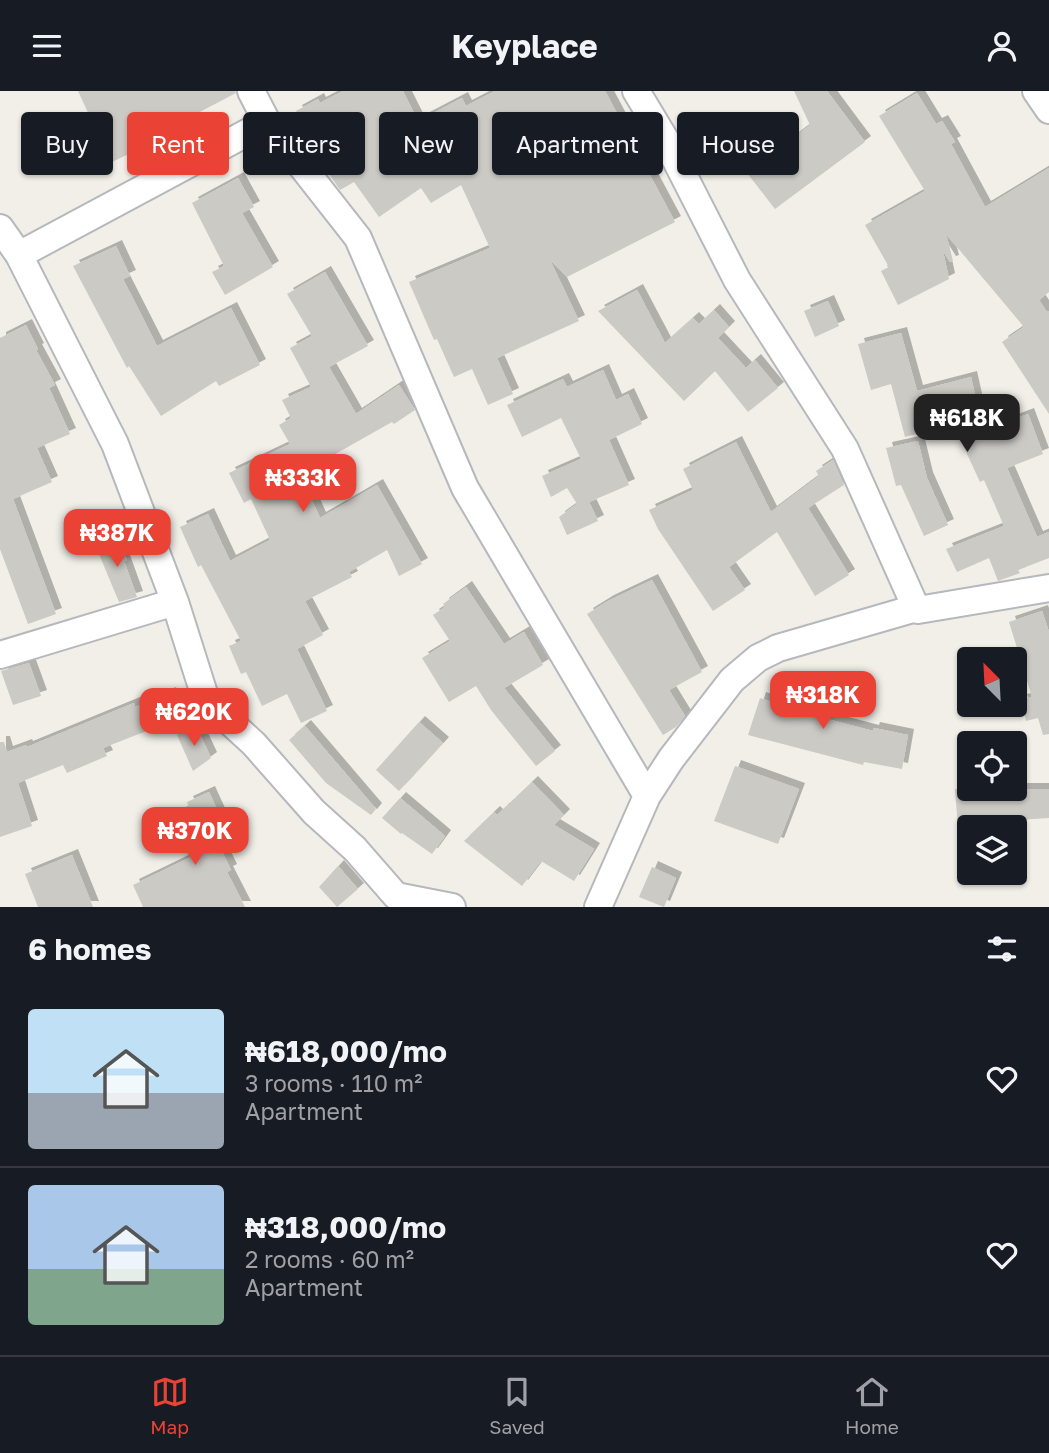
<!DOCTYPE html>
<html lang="en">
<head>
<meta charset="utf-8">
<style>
	:root { --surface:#171b24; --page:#242831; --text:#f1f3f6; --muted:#9ea1a6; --line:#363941; --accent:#ea4335 }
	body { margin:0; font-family:"Golos Text",sans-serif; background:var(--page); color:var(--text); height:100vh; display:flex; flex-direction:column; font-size:26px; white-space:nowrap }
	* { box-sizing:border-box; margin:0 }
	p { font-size:23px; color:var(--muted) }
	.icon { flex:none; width:38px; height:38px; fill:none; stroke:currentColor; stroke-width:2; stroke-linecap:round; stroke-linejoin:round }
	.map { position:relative; height:816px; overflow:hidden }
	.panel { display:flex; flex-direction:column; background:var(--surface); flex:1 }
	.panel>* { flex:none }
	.top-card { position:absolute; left:21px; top:21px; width:1008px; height:63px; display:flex; gap:14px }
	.needle { width:46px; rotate:336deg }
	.controls { position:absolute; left:957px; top:556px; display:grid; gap:14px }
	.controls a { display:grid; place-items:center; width:70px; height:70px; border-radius:7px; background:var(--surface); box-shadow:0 2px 5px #0004; font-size:35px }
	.price { position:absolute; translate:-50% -60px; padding:0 16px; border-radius:14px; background:var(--accent); color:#fff; font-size:23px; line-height:46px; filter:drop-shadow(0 2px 4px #0008) }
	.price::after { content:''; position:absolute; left:50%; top:42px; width:21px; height:16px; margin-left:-10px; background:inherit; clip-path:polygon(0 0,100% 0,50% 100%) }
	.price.on { background:#222; color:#fff }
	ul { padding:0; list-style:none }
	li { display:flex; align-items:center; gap:21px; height:175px; padding:0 28px }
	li+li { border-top:2px solid var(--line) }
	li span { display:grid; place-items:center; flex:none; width:196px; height:140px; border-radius:7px; color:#555 }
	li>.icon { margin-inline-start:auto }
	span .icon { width:84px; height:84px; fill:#fffc; stroke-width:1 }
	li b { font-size:30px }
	h2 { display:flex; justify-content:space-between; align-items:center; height:84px; padding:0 28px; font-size:30px }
	.chip { padding:0 24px; border-radius:7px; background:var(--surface); box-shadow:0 2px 5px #0004; font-size:24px; line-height:63px }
	.chip.on { background:var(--accent); color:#fff }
	header { display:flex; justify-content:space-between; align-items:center; height:91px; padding:0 28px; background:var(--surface); font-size:32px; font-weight:700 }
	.dock { display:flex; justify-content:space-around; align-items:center; height:98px; border-top:2px solid var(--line); background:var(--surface); font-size:19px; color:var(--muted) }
	.dock a { display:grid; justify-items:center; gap:4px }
	.dock .on { color:var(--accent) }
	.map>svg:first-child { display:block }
	.building { fill:#cccac5; filter:url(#shadow) }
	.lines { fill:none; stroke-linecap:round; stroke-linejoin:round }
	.minor-casing { stroke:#b5b8bc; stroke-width:30 }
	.minor { stroke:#fff; stroke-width:26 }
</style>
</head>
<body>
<header><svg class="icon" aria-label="menu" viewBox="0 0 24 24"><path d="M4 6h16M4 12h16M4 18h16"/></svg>Keyplace<svg class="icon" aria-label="person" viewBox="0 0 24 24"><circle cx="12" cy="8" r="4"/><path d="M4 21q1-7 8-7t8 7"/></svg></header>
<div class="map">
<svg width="1049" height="816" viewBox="0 0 1049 816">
	<defs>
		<filter id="shadow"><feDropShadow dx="6" dy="-6" stdDeviation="0" flood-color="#0004"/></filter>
	</defs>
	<rect width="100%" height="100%" fill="#f1efe8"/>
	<path class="building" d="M78 0H235L236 2 154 45 156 50 112 71 102 50 91 55 80 31 90 26Z
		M343 0H403L418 30 462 7 466 15 495 0H605L675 131 567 186 550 169 579 230 497 267 513 303 488 314 472 278 454 286 437 248 434 249 409 191 490 157 461 94 431 112 421 97 379 126 354 91 340 99 323 74 296 20 318 8 320 12Z
		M794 0H827L865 51 775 118 747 82 810 34Z
		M917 2 936 33 942 30 955 51 951 53 985 116 1049 77V201L1039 209 1047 221 1049 220V323L1002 251 1024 236 946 143 953 170 950 171 943 160 949 188 898 214 881 180 889 176 865 134 925 100 879 25Z
		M238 87 254 116 242 122 273 176 225 204 212 181 224 175 192 112Z
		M116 155 130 185 123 188 157 255 231 217 260 274 219 295 216 290 161 325 129 275 127 277 73 175Z
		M325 181 368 255 329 276 356 323 399 294 415 319 394 333 392 331 300 383 320 427 377 394 422 473 399 485 387 459 349 481 352 486 305 510 323 544 297 558 327 620 301 632 287 603 262 615 246 581 241 583 229 555 241 550 201 474 198 476 180 436 208 423 230 470 270 449 251 408 244 412 229 382 290 353 279 334 291 327 282 309 311 296 290 257 312 245 287 203Z
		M637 199 665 252 693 227 699 233 714 219 729 236 718 247 746 277 755 269 778 297 748 321 715 280 684 310 598 220Z
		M828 210 839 235 815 246 804 220Z
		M26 234 38 258 36 259 55 294 49 297 70 343 37 357 52 391 13 408 56 523 28 533 0 458V247Z
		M901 242 917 300 971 286 983 340 1028 323 1043 363 1007 377 1037 446 1049 441V467L1018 479 1020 482 998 490 989 467 957 481 946 458 1004 435 984 389 980 391 953 333 905 346 891 293 871 299 858 253Z
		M603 279 616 309 628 303 642 333 609 349 629 394 589 411 598 430 567 444 559 426 577 413 567 397 551 406 542 385 581 368 561 327 522 346 507 314 563 288 567 296Z
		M918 350 927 387 948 434 924 445 901 394 896 395 886 357Z
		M736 351 771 421 819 385 816 380 833 369 844 394 808 417 849 484 815 505 777 441 729 476 745 499 713 520 658 438 649 419 693 399 683 378Z
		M118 447 127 469 124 470 137 506 119 511 96 456Z
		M652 489 702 581 669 599 685 625 676 636 663 644 587 523 608 510Z
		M466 496 504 553 524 541 543 574 504 597 555 660 536 675 491 619 476 595 449 611 422 567 450 550 433 524 445 516 443 513Z
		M1042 520 1049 541V643L1043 644 1038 627 1026 630 1021 609 1032 606 1009 531Z
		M29 572 41 605 13 614 1 580Z
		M781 590 820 601 812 624 873 640 874 637 908 644 902 678 864 671 863 674 748 644 760 607 775 612Z
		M170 602 180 627 103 657 107 665 67 682 63 674 18 692 32 735 0 746V651H4L7 661 26 654 27 656 134 612 135 616Z
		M419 631 443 652 399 700 376 679Z
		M196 635 211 667 193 680 177 644Z
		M305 635 376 718 371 724 326 692 289 649Z
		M735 675 799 698 778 753 714 730Z
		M532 691 564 724 554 734 594 758 574 790 541 770 522 795 464 750 494 721 497 724 509 713 512 714 510 712Z
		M955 698H1049V727L1016 729 1017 737H958Z
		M209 701 225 736 213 742 231 779 227 781 245 816H143L133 794 195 764 177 723 190 718 187 711Z
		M400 707 445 745 432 763 402 742 401 743 382 727Z
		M72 764 93 816H38L25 783Z
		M338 775 358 798 337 816 319 796Z
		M652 776 676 787 664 816 639 806Z"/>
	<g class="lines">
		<defs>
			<path id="minor" d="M251 0 267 31 358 147 465 397 647 705
				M636 0 665 48 737 189 845 358 916 517
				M1036 0 1049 19
				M0 137 19 164 115 353 175 511 206 609 254 653 314 721 355 758 396 805 452 816
				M19 164 267 31
				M0 564 175 511
				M598 816 647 705 671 668 732 589 758 567 778 557 916 517 918 519 1049 497"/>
		</defs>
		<use href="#minor" class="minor-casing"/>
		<use href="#minor" class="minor"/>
	</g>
</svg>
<div class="controls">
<a><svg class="needle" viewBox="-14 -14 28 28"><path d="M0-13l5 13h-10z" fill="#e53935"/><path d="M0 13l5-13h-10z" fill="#9ea1a6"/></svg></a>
<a><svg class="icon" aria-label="locate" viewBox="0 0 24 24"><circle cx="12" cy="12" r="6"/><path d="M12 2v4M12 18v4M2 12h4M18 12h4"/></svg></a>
<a><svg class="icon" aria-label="layers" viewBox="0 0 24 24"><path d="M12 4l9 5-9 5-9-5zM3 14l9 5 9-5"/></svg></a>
</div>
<b class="price on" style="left:967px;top:363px">₦618K</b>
<b class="price" style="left:303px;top:423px">₦333K</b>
<b class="price" style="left:117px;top:478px">₦387K</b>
<b class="price" style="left:823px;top:640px">₦318K</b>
<b class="price" style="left:194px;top:657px">₦620K</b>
<b class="price" style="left:195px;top:776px">₦370K</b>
<div class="top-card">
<a class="chip">Buy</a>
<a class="chip on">Rent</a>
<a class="chip">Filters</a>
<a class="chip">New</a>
<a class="chip">Apartment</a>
<a class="chip">House</a>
</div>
</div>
<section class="panel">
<h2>6 homes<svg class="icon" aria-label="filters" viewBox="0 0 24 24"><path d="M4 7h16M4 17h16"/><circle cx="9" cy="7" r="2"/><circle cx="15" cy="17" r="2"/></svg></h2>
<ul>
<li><span style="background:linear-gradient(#bfe0f5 60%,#9aa5b1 0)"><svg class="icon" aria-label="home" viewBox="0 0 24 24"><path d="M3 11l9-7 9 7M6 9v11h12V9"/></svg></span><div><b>₦618,000/mo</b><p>3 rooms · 110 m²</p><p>Apartment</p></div><svg class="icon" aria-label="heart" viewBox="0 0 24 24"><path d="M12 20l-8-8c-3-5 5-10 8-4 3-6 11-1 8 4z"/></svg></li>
<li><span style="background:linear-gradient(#a9c7e8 60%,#7fa58c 0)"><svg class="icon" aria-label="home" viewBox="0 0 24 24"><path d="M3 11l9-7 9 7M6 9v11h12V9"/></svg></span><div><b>₦318,000/mo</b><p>2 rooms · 60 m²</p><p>Apartment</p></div><svg class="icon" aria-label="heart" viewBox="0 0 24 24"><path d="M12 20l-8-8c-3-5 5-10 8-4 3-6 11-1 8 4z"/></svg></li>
</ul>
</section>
<nav class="dock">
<a class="on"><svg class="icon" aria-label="map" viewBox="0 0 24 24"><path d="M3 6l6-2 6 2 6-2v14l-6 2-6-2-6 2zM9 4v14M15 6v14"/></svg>Map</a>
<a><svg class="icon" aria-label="saved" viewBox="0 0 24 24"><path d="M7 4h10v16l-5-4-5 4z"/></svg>Saved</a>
<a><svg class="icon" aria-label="home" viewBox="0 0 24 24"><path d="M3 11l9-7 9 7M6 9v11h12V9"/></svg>Home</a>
</nav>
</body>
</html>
